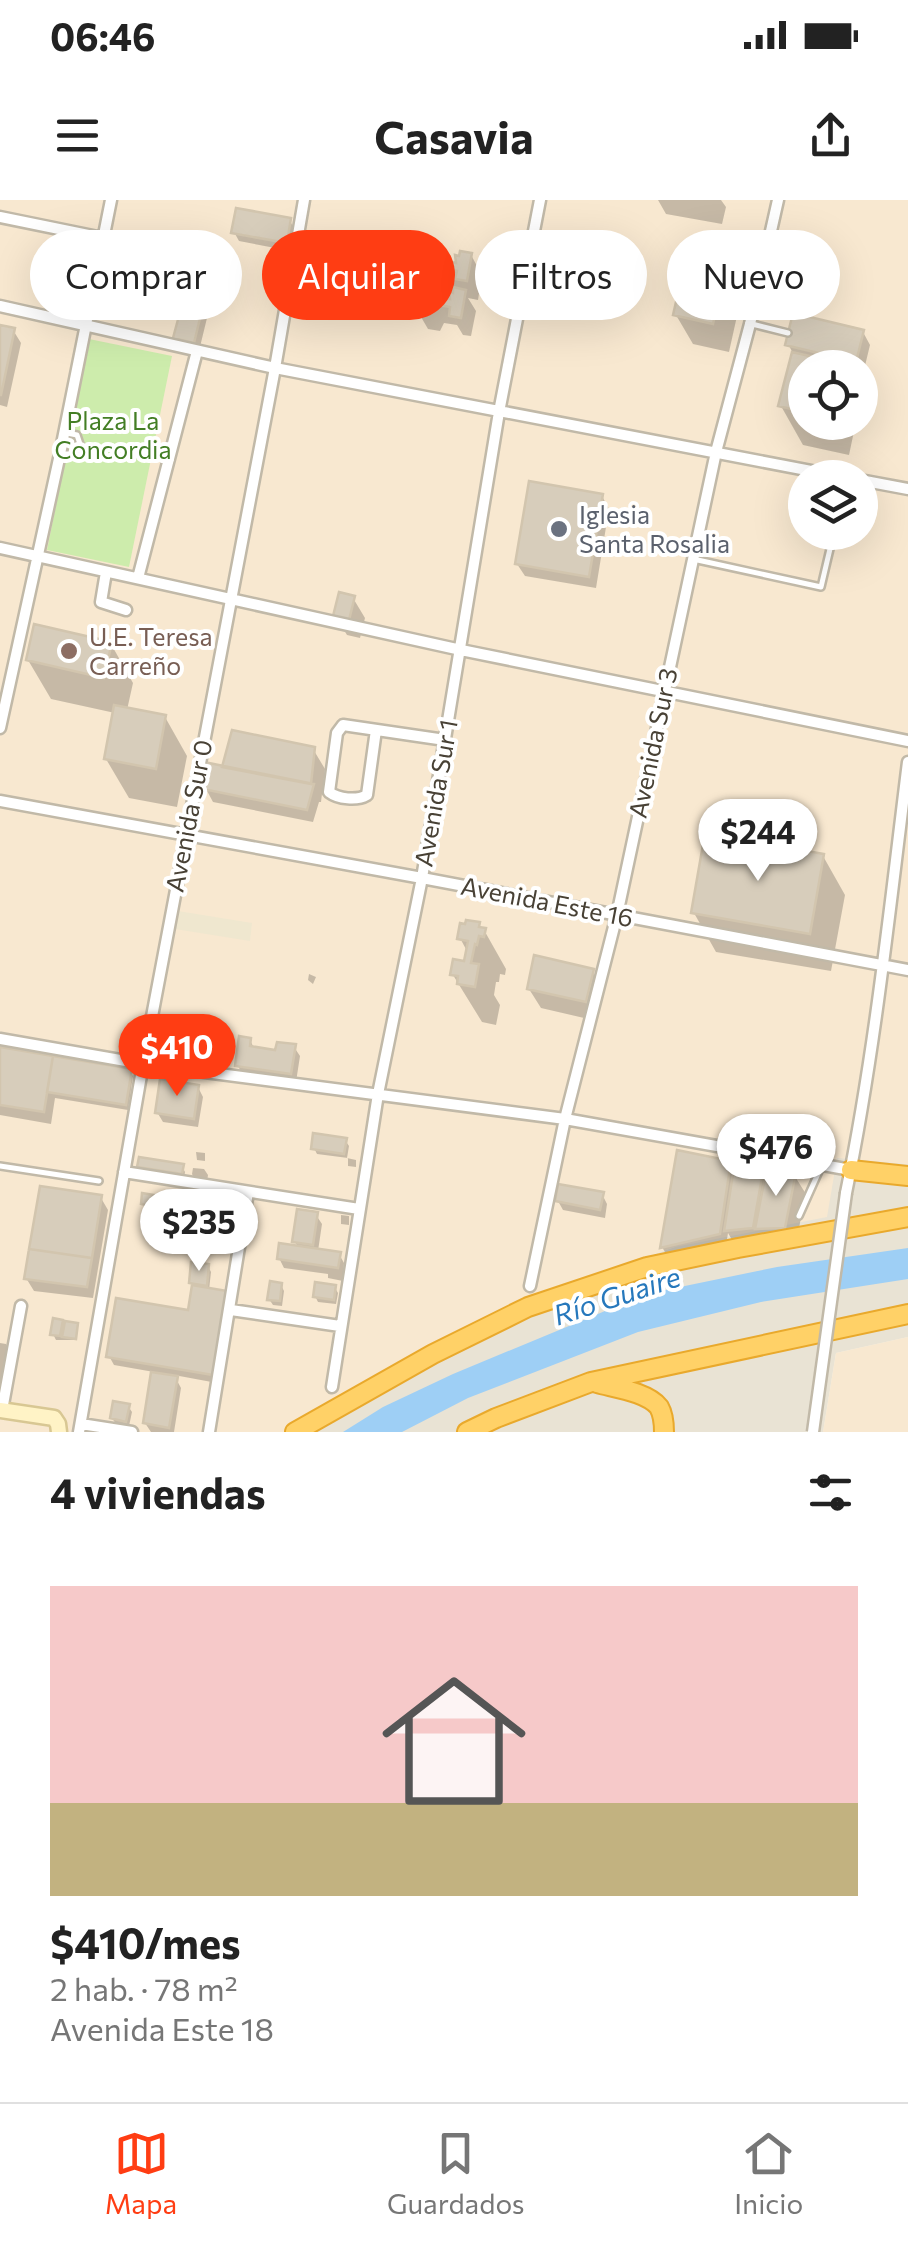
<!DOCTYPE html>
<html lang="es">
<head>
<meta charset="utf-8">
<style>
	:root { --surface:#fff; --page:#f6f6f6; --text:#222; --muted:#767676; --line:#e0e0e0; --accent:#ff3d13 }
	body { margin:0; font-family:Commissioner,sans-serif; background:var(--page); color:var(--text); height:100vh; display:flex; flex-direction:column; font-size:38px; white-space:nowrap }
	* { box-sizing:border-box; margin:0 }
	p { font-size:32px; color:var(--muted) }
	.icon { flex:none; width:55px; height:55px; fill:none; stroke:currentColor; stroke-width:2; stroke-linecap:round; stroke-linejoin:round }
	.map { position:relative; height:1232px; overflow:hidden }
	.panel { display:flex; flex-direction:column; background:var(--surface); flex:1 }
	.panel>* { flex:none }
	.banner { position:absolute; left:30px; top:30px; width:850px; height:90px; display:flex; gap:20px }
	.fabs { position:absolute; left:788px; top:150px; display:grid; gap:20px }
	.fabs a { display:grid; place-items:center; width:90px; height:90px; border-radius:50%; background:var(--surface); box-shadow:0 10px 40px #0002; font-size:50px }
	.price { position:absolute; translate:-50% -85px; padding:0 22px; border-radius:35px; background:#fff; color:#222; font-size:32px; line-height:65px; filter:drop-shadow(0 2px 5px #0008) }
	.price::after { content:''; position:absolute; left:50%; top:60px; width:30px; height:22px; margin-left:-15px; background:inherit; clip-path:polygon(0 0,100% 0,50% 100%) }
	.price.active { background:var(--accent); color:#fff }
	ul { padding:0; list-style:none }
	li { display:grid; align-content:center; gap:20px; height:530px; padding:0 50px }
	li span { display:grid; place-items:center; height:310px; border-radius:0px; color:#555 }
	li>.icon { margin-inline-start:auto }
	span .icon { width:180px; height:180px; fill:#fffc; stroke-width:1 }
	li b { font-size:42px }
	h2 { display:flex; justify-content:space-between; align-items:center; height:120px; padding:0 50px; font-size:42px }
	.chip { padding:0 35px; border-radius:45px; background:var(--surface); box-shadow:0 10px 40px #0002; font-size:35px; line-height:90px }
	.chip.active { background:var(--accent); color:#fff }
	.status { display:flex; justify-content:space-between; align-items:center; height:70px; padding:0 50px; background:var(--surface); direction:ltr }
	.status svg { height:28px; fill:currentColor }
	header { display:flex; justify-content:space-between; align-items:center; height:130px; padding:0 50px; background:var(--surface); font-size:45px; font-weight:700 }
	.tabs { display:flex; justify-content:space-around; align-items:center; height:140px; border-top:2px solid var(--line); background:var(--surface); font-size:28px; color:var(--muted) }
	.tabs a { display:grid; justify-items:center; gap:5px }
	.tabs .active { color:var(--accent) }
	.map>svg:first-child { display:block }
	.residential { fill:#e9e3d4 }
	.commercial { fill:#f8e8d0; fill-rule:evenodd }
	.education { fill:#efe7cf }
	.green { fill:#cdecac }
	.water { fill:#9ecff5 }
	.shadow { fill:#0003; fill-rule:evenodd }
	.building { fill:#d7cdbb; stroke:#d2c5ae; stroke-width:2.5 }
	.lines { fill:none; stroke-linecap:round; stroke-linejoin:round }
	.service-casing { stroke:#c1b9a8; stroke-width:10 }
	.minor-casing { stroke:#c1b9a8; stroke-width:15 }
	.secondary-casing { stroke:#d8c793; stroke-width:19 }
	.motorway-casing { stroke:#e9a92c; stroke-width:22 }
	.service { stroke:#fff; stroke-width:5 }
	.minor { stroke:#fff; stroke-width:10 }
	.secondary { stroke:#fff3c6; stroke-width:14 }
	.motorway { stroke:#ffd167; stroke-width:18 }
	.minor-bridge-casing { stroke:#c1b9a8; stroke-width:15; stroke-linecap:butt }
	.minor-bridge { stroke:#fff; stroke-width:10 }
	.worship-dot { fill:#6b7280; stroke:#fff; stroke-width:4 }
	.education-dot { fill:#8d6e63; stroke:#fff; stroke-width:4 }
	.labels { text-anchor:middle; stroke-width:8; stroke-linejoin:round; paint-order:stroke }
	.park-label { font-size:25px; fill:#437e24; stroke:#fff }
	.worship-label { font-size:25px; fill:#5b616d; stroke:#fff; text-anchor:start }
	.education-label { font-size:25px; fill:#785e54; stroke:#fff; text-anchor:start }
	.street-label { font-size:25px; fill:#484135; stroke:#fff }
	.water-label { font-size:28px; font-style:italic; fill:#2678bc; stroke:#fff }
</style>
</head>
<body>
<div class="status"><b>06:46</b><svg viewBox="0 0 49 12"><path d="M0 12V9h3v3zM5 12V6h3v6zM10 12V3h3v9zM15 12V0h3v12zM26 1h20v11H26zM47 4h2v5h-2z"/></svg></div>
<header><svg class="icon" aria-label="menu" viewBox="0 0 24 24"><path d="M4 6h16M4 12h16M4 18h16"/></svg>Casavia<svg class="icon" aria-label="share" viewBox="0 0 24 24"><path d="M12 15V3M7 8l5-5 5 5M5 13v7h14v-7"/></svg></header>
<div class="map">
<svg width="908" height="1232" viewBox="0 0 908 1232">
	<rect width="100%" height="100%" fill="#f4f1e6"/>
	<path class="residential" d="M837 957 908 964V1137L836 1153 823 1232H292L545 1095 595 1074 675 1047Z"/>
	<path class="commercial" d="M0 0H908V964L837 958 827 1017 675 1047 595 1074 545 1095 292 1232H0ZM805 168H860V222H805ZM805 278H860V332H805Z
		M908 1137V1232H823L836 1153Z"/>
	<path class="education" d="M178 711 252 723 250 741 175 729Z"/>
	<path class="green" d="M89 139 172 156 129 367 47 350Z"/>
	<path class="water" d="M908 1048V1079L761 1102 638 1132 468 1198 402 1232H343L383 1207 453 1174 646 1094 777 1067Z"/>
	<path class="shadow" d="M658 0H721L726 7 722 24 666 14Z
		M290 21 295 30 291 51 239 41 234 32Z
		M440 49 444 56 442 55 435 70V82L446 59 449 64 458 66 471 55 482 75 478 100 468 98 476 111 471 136 463 135 457 125 444 123 440 131 428 129 417 110 431 85 424 73ZM450 86 456 87 452 102 443 101 438 93 446 94Z
		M722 78 739 107 729 152 693 144 676 115Z
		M202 108 207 118 199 151 181 147 176 137Z
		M0 127 13 130 21 143 7 207 0 205Z
		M863 132 870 145 863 174 860 173V168H805V222H856L849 255 803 245 781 206 794 155 788 144Z
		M602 296 609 309 596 388 525 376 517 364Z
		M353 398 365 418 360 438 347 435 335 415Z
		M111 444 133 483 127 510 165 517 187 556 177 607 129 598 106 559 115 513 51 499 28 460Z
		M313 549 325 569 321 602H319L313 622 213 602 206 589 224 569Z
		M823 656 845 695 831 771 716 752 694 713Z
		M479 725 484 730 506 769 505 775 500 774 499 782H496L494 795 500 805 496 825 482 822 453 775 466 764 468 753 460 738Z
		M592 771 603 790 597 821 541 808 529 789Z
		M309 774 316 777 313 784 308 780Z
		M250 840 255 850 277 853 294 847 300 856 296 882 243 874 237 865Z
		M0 849 130 871 133 876 128 910 55 898 51 924 0 915Z
		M198 887 203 897 198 927 163 922 157 912Z
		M345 940 349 946 347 958 356 960V967L348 966V958L317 954 314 948Z
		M196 952 205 953V961L197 960Z
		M730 963 735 973 762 969 767 977 794 975 806 994 795 1047 738 1050 728 1033 726 1046 669 1059 662 1047Z
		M182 966 185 972 184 978 143 972 140 967Z
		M193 968 204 969 208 975 207 982 195 980 192 974Z
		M602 994 607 1004 605 1018 563 1010 558 1001Z
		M101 998 108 1010 93 1098 34 1091 26 1078Z
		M164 999 167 1005 166 1012 147 1009 143 1003Z
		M316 1015 322 1024 318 1051 339 1054 344 1063 343 1081 328 1078V1074L284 1068 279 1058 298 1048 295 1041Z
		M341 1015 349 1016V1025L341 1024Z
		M208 1066 211 1072 209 1090 225 1093 217 1183 174 1175 181 1188 174 1232H151L145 1223 154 1172 114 1165 109 1156 190 1113 194 1088 191 1083Z
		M281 1085 284 1091 282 1106 273 1105 269 1099Z
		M335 1088 338 1093 336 1104 318 1102 315 1096Z
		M62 1122 66 1129 76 1125V1140H56L53 1134Z
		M0 1143 6 1144 9 1150 7 1161 4 1160 13 1176 8 1208 0 1212Z
		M128 1206 132 1212 129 1226 116 1224 112 1218Z"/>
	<path class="building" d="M236 8 291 18 287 43 231 33Z
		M426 44 442 47 436 59 456 63 455 55 459 56 460 51 472 53 467 81 455 79 457 71 439 67 435 76 421 73Z
		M684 67 724 76 713 124 673 115Z
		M420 81 435 83 434 90 431 89 430 96 450 99 449 92 453 93V87L466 90 461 118 449 116 450 107 433 104 429 112 414 110Z
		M183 101 203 106 194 143 173 138Z
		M793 113 864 130 856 162 785 145Z
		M0 125 15 128 1 195H0Z
		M792 152 840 163 839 168H805V212L778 206Z
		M529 281 603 294 589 377 515 364Z
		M339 392 355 396 349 420 333 416Z
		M34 424 112 442 104 478 26 460Z
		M114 505 166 515 156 569 104 559Z
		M232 530 315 547 311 584 222 567Z
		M209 563 314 584 307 610 203 589Z
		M705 633 824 654 810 734 691 713Z
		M466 720 480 722 479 727 486 728 484 737 479 736 477 745 475 744 471 763 479 764 475 787 457 784 458 776 450 775 453 759 464 761 468 741 457 739 460 723 465 724Z
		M534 755 594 769 586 802 527 789Z
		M239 836 251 838 250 846 275 850 277 842 296 844 291 874 235 866Z
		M0 847 53 856 44 912 0 905Z
		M53 856 132 869 126 905 47 892Z
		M160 879 199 885 194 919 155 913Z
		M313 933 347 938 344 954 311 949Z
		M677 950 731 961 720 1034 660 1048Z
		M139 957 184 964 182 974 137 967Z
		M735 961 764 966 753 1028 724 1031Z
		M767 967 796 972 785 1028 755 1029Z
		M558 984 604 992 600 1010 555 1001Z
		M40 986 102 995 92 1058 29 1049Z
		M142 993 166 997 164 1008 141 1004Z
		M297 1009 318 1012 313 1045 292 1042Z
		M279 1043 341 1052 338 1068 277 1059Z
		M29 1049 92 1058 87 1087 24 1079Z
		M191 1062 209 1064 207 1086 189 1083Z
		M270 1081 282 1083 280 1101 267 1100Z
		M315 1082 336 1085 334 1100 313 1097Z
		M192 1085 227 1091 213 1175 106 1157 116 1098 188 1110Z
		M53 1118 63 1120 60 1136 50 1135Z
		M65 1121 78 1123 76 1139 62 1137Z
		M151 1172 178 1176 169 1228 143 1223Z
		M113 1201 130 1204 126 1222 110 1218Z"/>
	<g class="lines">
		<defs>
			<path id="service" d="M752 124 788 133
				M63 254H75L80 244 77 235 67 233
				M693 359 821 387 834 332
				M0 966 99 981
				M799 1016 821 967"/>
			<path id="minor" d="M0 17 103 38
				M502 103 508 67 528 63
				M0 106 275 168 848 278
				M860 280 908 289
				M0 348 461 450 908 541
				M106 372 101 402 126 410
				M138 378 197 151
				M0 528 60 254 111 0
				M376 530 367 595C357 601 338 599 329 592L337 533 343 525 445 540
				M0 601 422 678 908 770
				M0 839 143 864 565 919 851 970
				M124 972 359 1009
				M846 993C875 851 890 706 908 562
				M530 1086 565 919 617 715 716 252 750 124 778 0
				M231 1110 340 1126
				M332 1187 378 894 422 678 499 212 540 0
				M2 1210 21 1106
				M81 1224 132 1232
				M79 1232 143 864 275 168 304 0
				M209 1232 248 992"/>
			<path id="secondary" d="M0 1210 54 1218 58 1224 59 1232"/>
			<path id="motorway" d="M851 970 908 976
				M597 1183C615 1188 647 1192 659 1207 663 1214 664 1224 664 1232
				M295 1232 433 1154 528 1107 647 1067 738 1048 908 1017
				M467 1232 496 1218 591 1182 908 1114"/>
		</defs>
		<use href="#service" class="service-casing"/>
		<use href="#minor" class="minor-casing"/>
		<use href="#secondary" class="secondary-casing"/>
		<use href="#motorway" class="motorway-casing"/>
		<use href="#service" class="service"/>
		<use href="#minor" class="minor"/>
		<use href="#secondary" class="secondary"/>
		<use href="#motorway" class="motorway"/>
		<defs>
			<path id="minor-bridge" d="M813 1232 846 993"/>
		</defs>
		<use href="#minor-bridge" class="minor-bridge-casing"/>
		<use href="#minor-bridge" class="minor-bridge"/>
	</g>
	<circle class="worship-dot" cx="559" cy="329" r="10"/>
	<circle class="education-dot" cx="69" cy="451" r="10"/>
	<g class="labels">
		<g class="park-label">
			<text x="113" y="230">Plaza La<tspan x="113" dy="29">Concordia</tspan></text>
		</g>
		<g class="worship-label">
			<text x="579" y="324">Iglesia<tspan x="579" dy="29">Santa Rosalia</tspan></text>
		</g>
		<g class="education-label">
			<text x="89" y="446">U.E. Teresa<tspan x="89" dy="29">Carreño</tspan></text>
		</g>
		<g class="street-label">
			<text transform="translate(653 543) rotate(-78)" y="9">Avenida Sur 3</text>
			<text transform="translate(436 593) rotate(-80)" y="9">Avenida Sur 1</text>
			<text transform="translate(189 616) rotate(-79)" y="9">Avenida Sur 0</text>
			<text transform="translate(547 702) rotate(11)" y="9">Avenida Este 16</text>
		</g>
		<g class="water-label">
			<text transform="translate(617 1096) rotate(-18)" y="10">Río Guaire</text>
		</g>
	</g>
</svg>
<div class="fabs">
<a><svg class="icon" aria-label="locate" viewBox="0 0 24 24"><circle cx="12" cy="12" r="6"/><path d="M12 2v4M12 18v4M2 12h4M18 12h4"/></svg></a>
<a><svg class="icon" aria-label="layers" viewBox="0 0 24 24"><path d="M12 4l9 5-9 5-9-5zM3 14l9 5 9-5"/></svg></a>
</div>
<b class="price" style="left:758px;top:684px">$244</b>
<b class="price active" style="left:177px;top:899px">$410</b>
<b class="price" style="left:776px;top:999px">$476</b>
<b class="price" style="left:199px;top:1074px">$235</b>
<div class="banner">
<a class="chip">Comprar</a>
<a class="chip active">Alquilar</a>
<a class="chip">Filtros</a>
<a class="chip">Nuevo</a>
</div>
</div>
<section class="panel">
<h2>4 viviendas<svg class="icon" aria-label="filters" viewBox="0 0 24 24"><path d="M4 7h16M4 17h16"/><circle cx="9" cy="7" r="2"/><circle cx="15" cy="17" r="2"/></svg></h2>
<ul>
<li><span style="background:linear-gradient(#f6c9c9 70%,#c2b280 0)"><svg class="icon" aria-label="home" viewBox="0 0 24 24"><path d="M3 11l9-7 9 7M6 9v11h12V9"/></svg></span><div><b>$410/mes</b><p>2 hab. · 78 m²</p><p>Avenida Este 18</p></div></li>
</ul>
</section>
<nav class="tabs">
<a class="active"><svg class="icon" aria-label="map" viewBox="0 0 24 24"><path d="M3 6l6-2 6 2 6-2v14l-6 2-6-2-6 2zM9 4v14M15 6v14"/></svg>Mapa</a>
<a><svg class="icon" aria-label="saved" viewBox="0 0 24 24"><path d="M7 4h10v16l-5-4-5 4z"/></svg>Guardados</a>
<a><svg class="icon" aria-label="home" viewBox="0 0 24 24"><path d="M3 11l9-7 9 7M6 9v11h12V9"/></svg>Inicio</a>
</nav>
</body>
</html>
